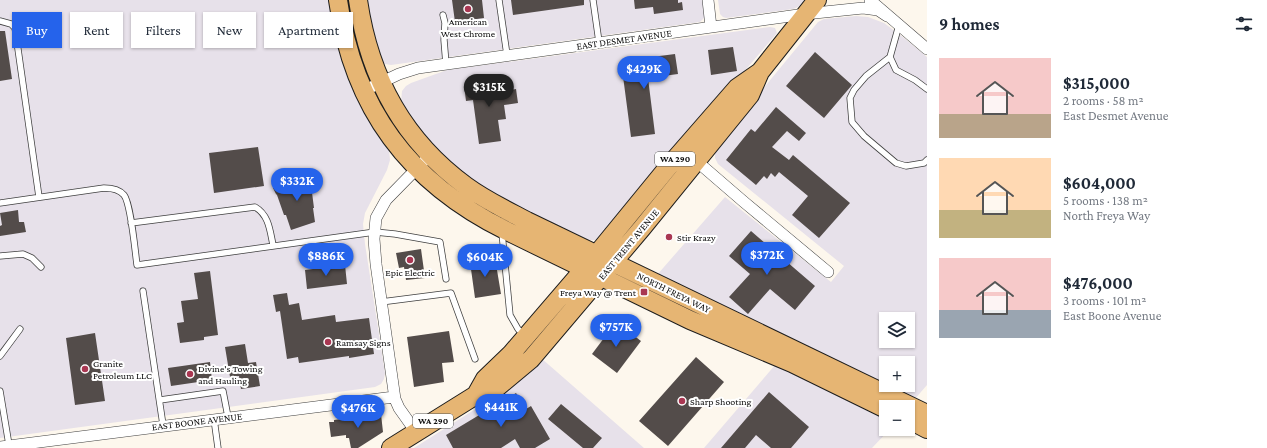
<!DOCTYPE html>
<html lang="en">
<head>
<meta charset="utf-8">
<style>
	:root { --surface:#fff; --page:#f6f6f7; --text:#1f2937; --muted:#747a83; --accent:#2563eb }
	body { margin:0; font-family:"Crimson Pro",serif; background:var(--page); color:var(--text); height:100vh; display:flex; flex-direction:column; font-size:15px; white-space:nowrap }
	* { box-sizing:border-box; margin:0 }
	p { font-size:13px; color:var(--muted) }
	.icon { flex:none; width:22px; height:22px; fill:none; stroke:currentColor; stroke-width:2; stroke-linecap:round; stroke-linejoin:round }
	.map { position:relative; flex:1; overflow:hidden }
	.details { display:flex; flex-direction:column; background:var(--surface); width:340px }
	.details>* { flex:none }
	.hud { position:absolute; left:12px; top:12px; width:380px; height:36px; display:flex; gap:8px }
	.tools { position:absolute; left:879px; top:312px; display:grid; gap:8px }
	.tools a { display:grid; place-items:center; width:36px; height:36px; border-radius:0px; background:var(--surface); box-shadow:0 1px 3px #0004; font-size:20px }
	.price { position:absolute; translate:-50% -34px; padding:0 9px; border-radius:14px; background:var(--accent); color:#fff; font-size:13px; line-height:26px; filter:drop-shadow(0 1px 2px #0008) }
	.price::after { content:''; position:absolute; left:50%; top:24px; width:12px; height:9px; margin-left:-6px; background:inherit; clip-path:polygon(0 0,100% 0,50% 100%) }
	.price.current { background:#222; color:#fff }
	ul { padding:0; list-style:none }
	li { display:flex; align-items:center; gap:12px; height:100px; padding:0 12px }
	li span { display:grid; place-items:center; flex:none; width:112px; height:80px; border-radius:0px; color:#555 }
	li>.icon { margin-inline-start:auto }
	span .icon { width:48px; height:48px; fill:#fffc; stroke-width:1 }
	li b { font-size:17px }
	h2 { display:flex; justify-content:space-between; align-items:center; height:48px; padding:0 12px; font-size:17px }
	.chip { padding:0 14px; border-radius:0px; background:var(--surface); box-shadow:0 1px 3px #0004; font-size:14px; line-height:36px }
	.chip.current { background:var(--accent); color:#fff }
	main { display:flex; flex:1; min-height:0 }
	.map>svg:first-child { display:block }
	.industrial { fill:#e7e1ea; fill-rule:evenodd }
	.building { fill:#534c4a }
	.lines { fill:none; stroke-linecap:round; stroke-linejoin:round }
	.service-casing { stroke:#3f3f3f; stroke-width:7 }
	.minor-casing { stroke:#3f3f3f; stroke-width:12 }
	.primary-casing { stroke:#1d1d1d; stroke-width:20 }
	.service { stroke:#fff; stroke-width:5.5 }
	.minor { stroke:#fff; stroke-width:11 }
	.primary { stroke:#e6b573; stroke-width:18 }
	.poi-dot { fill:#a93752; stroke:#fff; stroke-width:1.5 }
	.labels { text-anchor:middle; stroke-width:4; stroke-linejoin:round; paint-order:stroke }
	.shield { fill:#fff; stroke:#555; stroke-width:1 }
	.shield-label { font-size:9px; font-weight:bold; fill:#0c0c0c }
	.poi-label { font-size:10px; fill:#0c0c0c; stroke:#fff; text-anchor:start }
	.street-label { font-size:10px; fill:#0c0c0c; stroke:#fff }
</style>
</head>
<body>
<main>
<div class="map">
<svg width="927" height="448" viewBox="0 0 927 448">
	<rect width="100%" height="100%" fill="#fdf7ed"/>
	<path class="industrial" d="M0 0H333L386 140 389 150 390 160 387 170 365 213 363 224 365 244 385 373 384 379 381 384 375 387 0 438Z
		M366 0H704L706 11 704 18 700 22 391 65 385 64 378 56Z
		M718 0H805L798 7 793 9 726 18 723 17 720 14Z
		M856 16 868 17 884 23 903 37 927 57V385L914 400 657 275 725 197 831 282 844 266 718 164 715 158V152L716 146 818 22 824 19ZM886 319H908V341H886ZM886 363H908V385H886Z
		M770 27 775 28 777 33 602 237 596 240H585L515 207 471 181 423 138 401 103 402 91 406 86 411 83 447 70Z
		M541 358 644 448H414L496 396Z
		M776 364 886 415V429H890L872 448H704Z"/>
	<path class="building" d="M452 0H482L484 18 455 22Z
		M511 0H584V5L513 15Z
		M634 0H678V3L682 2 683 10 654 14 653 7 635 9Z
		M0 31H5L12 79 0 81Z
		M733 47 737 71 711 75 708 50Z
		M815 52 852 85 824 118 786 86Z
		M675 54 678 74 648 78 655 134 631 137 621 61Z
		M491 81 492 89 510 86 511 90 516 89 518 103 504 105 506 119 498 120 501 141 479 144 473 100 466 101 464 85Z
		M776 107 806 133 799 141 787 131 772 147 789 160 793 155 850 203 819 238 792 215 808 196 779 172 775 177 771 173 767 179 764 176 756 185 726 160 751 129 755 132Z
		M258 147 264 186 214 193 209 153Z
		M310 177 314 208H313L315 222 291 230 286 215H284L277 195 276 194 273 188 286 184 285 180Z
		M18 210 19 222H24L26 232 0 236V226L2 225 0 213Z
		M751 231 815 286 795 310 770 289 748 314 729 297 750 274 729 256Z
		M421 249 425 278 406 280 404 267 399 268 396 253Z
		M495 258 501 294 475 298 470 262Z
		M345 265 347 284 307 289 305 270Z
		M210 271 218 335 204 337V340L180 343 177 323 184 322 181 301 198 299 194 273Z
		M287 293 289 305 299 303 302 320 335 315 336 322 369 318 374 354 349 358V356L299 363 298 357 287 359 280 311 276 312 273 295Z
		M616 322 641 341 617 373 592 354Z
		M449 331 454 362 442 363 444 382 414 387 407 337Z
		M95 333 105 401 75 405 66 338Z
		M245 344 248 363 256 362 260 386 241 389 239 376 230 377 225 347Z
		M696 357 724 382 668 446 639 421Z
		M210 362 212 380 171 386 168 368Z
		M769 392 809 427 791 448H771L756 435 745 448H721Z
		M516 393 526 409 531 406 550 439 535 448H520L515 439 501 448H453L446 435Z
		M561 404 602 438 593 448H583L548 419Z
		M381 414 383 432 358 448H351L349 438H346V435L331 437 329 422H334V420Z"/>
	<g class="lines">
		<defs>
			<path id="service" d="M499 0 507 55
				M593 0 599 42
				M443 15 445 23 444 40 446 64
				M0 21 11 24 15 28 39 197
				M899 25 890 57 866 76 854 90 850 98 852 122 864 136 896 163 906 166 924 163 927 160
				M890 57 896 70 915 80 927 89
				M0 203 104 188C111 188 119 189 124 195 131 204 135 251 137 265L375 232 395 234 440 242 446 279
				M131 223 255 207C269 215 270 231 273 245
				M502 233 510 315 518 329 524 335
				M0 256 23 254 32 258 41 267
				M143 291 163 425
				M381 302 451 293 475 359
				M0 356 20 329
				M0 391 9 445
				M160 400 223 391 228 417
				M214 419 218 448"/>
			<path id="minor" d="M708 0 711 27
				M870 0 927 49
				M363 91 399 74 418 68 805 14 863 8 878 10 887 16
				M693 158 744 202 828 272
				M416 432 399 408 395 399 376 264 374 239 376 218 386 200 430 155
				M0 447 394 397"/>
			<path id="primary" d="M338 0C353 108 409 183 507 231L690 320 792 363 886 409
				M358 0C369 77 403 140 466 186 485 200 506 210 527 221L927 414
				M476 395 485 379 511 354 597 254 669 166 737 88 760 72
				M908 419 927 429
				M391 448 476 395 495 389 531 359 642 228 750 95 760 72 817 0"/>
		</defs>
		<use href="#service" class="service-casing"/>
		<use href="#minor" class="minor-casing"/>
		<use href="#primary" class="primary-casing"/>
		<use href="#service" class="service"/>
		<use href="#minor" class="minor"/>
		<use href="#primary" class="primary"/>
	</g>
	<g class="poi-dot">
		<circle cx="468" cy="9" r="4"/>
		<circle cx="669" cy="237" r="4"/>
		<circle cx="410" cy="260" r="4"/>
		<rect x="640" y="288" width="8" height="8" rx="2"/>
		<circle cx="328" cy="342" r="4"/>
		<circle cx="85" cy="369" r="4"/>
		<circle cx="190" cy="374" r="4"/>
		<circle cx="682" cy="401" r="4"/>
	</g>
	<g class="labels">
		<g class="shield">
			<rect x="655" y="152" width="40" height="14" rx="3"/>
			<rect x="413" y="414" width="40" height="14" rx="3"/>
		</g>
		<g class="shield-label">
			<text x="675" y="162">WA 290</text>
			<text x="433" y="424">WA 290</text>
		</g>
		<g class="poi-label">
			<text x="468" y="25" text-anchor="middle">American<tspan x="468" dy="12">West Chrome</tspan></text>
			<text x="677" y="241">Stir Krazy</text>
			<text x="410" y="276" text-anchor="middle">Epic Electric</text>
			<text x="636" y="296" text-anchor="end">Freya Way @ Trent</text>
			<text x="336" y="346">Ramsay Signs</text>
			<text x="93" y="367">Granite<tspan x="93" dy="12">Petroleum LLC</tspan></text>
			<text x="198" y="372">Divine's Towing<tspan x="198" dy="12">and Hauling</tspan></text>
			<text x="690" y="405">Sharp Shooting</text>
		</g>
		<g class="street-label">
			<text transform="translate(624 39) rotate(-8)" y="4">EAST DESMET AVENUE</text>
			<text transform="translate(628 244) rotate(-50)" y="4">EAST TRENT AVENUE</text>
			<text transform="translate(674 292) rotate(26)" y="4">NORTH FREYA WAY</text>
			<text transform="translate(197 421) rotate(-7)" y="4">EAST BOONE AVENUE</text>
		</g>
	</g>
</svg>
<div class="tools">
<a><svg class="icon" aria-label="layers" viewBox="0 0 24 24"><path d="M12 4l9 5-9 5-9-5zM3 14l9 5 9-5"/></svg></a>
<a>+</a>
<a>−</a>
</div>
<b class="price" style="left:644px;top:90px">$429K</b>
<b class="price current" style="left:489px;top:108px">$315K</b>
<b class="price" style="left:297px;top:202px">$332K</b>
<b class="price" style="left:767px;top:276px">$372K</b>
<b class="price" style="left:326px;top:277px">$886K</b>
<b class="price" style="left:485px;top:278px">$604K</b>
<b class="price" style="left:616px;top:348px">$757K</b>
<b class="price" style="left:501px;top:428px">$441K</b>
<b class="price" style="left:358px;top:429px">$476K</b>
<div class="hud">
<a class="chip current">Buy</a>
<a class="chip">Rent</a>
<a class="chip">Filters</a>
<a class="chip">New</a>
<a class="chip">Apartment</a>
</div>
</div>
<section class="details">
<h2>9 homes<svg class="icon" aria-label="filters" viewBox="0 0 24 24"><path d="M4 7h16M4 17h16"/><circle cx="9" cy="7" r="2"/><circle cx="15" cy="17" r="2"/></svg></h2>
<ul>
<li><span style="background:linear-gradient(#f6c9c9 70%,#b9a48a 0)"><svg class="icon" aria-label="home" viewBox="0 0 24 24"><path d="M3 11l9-7 9 7M6 9v11h12V9"/></svg></span><div><b>$315,000</b><p>2 rooms · 58 m²</p><p>East Desmet Avenue</p></div></li>
<li><span style="background:linear-gradient(#ffd9b3 65%,#c2b280 0)"><svg class="icon" aria-label="home" viewBox="0 0 24 24"><path d="M3 11l9-7 9 7M6 9v11h12V9"/></svg></span><div><b>$604,000</b><p>5 rooms · 138 m²</p><p>North Freya Way</p></div></li>
<li><span style="background:linear-gradient(#f6c9c9 65%,#9aa5b1 0)"><svg class="icon" aria-label="home" viewBox="0 0 24 24"><path d="M3 11l9-7 9 7M6 9v11h12V9"/></svg></span><div><b>$476,000</b><p>3 rooms · 101 m²</p><p>East Boone Avenue</p></div></li>
</ul>
</section>
</main>
</body>
</html>
